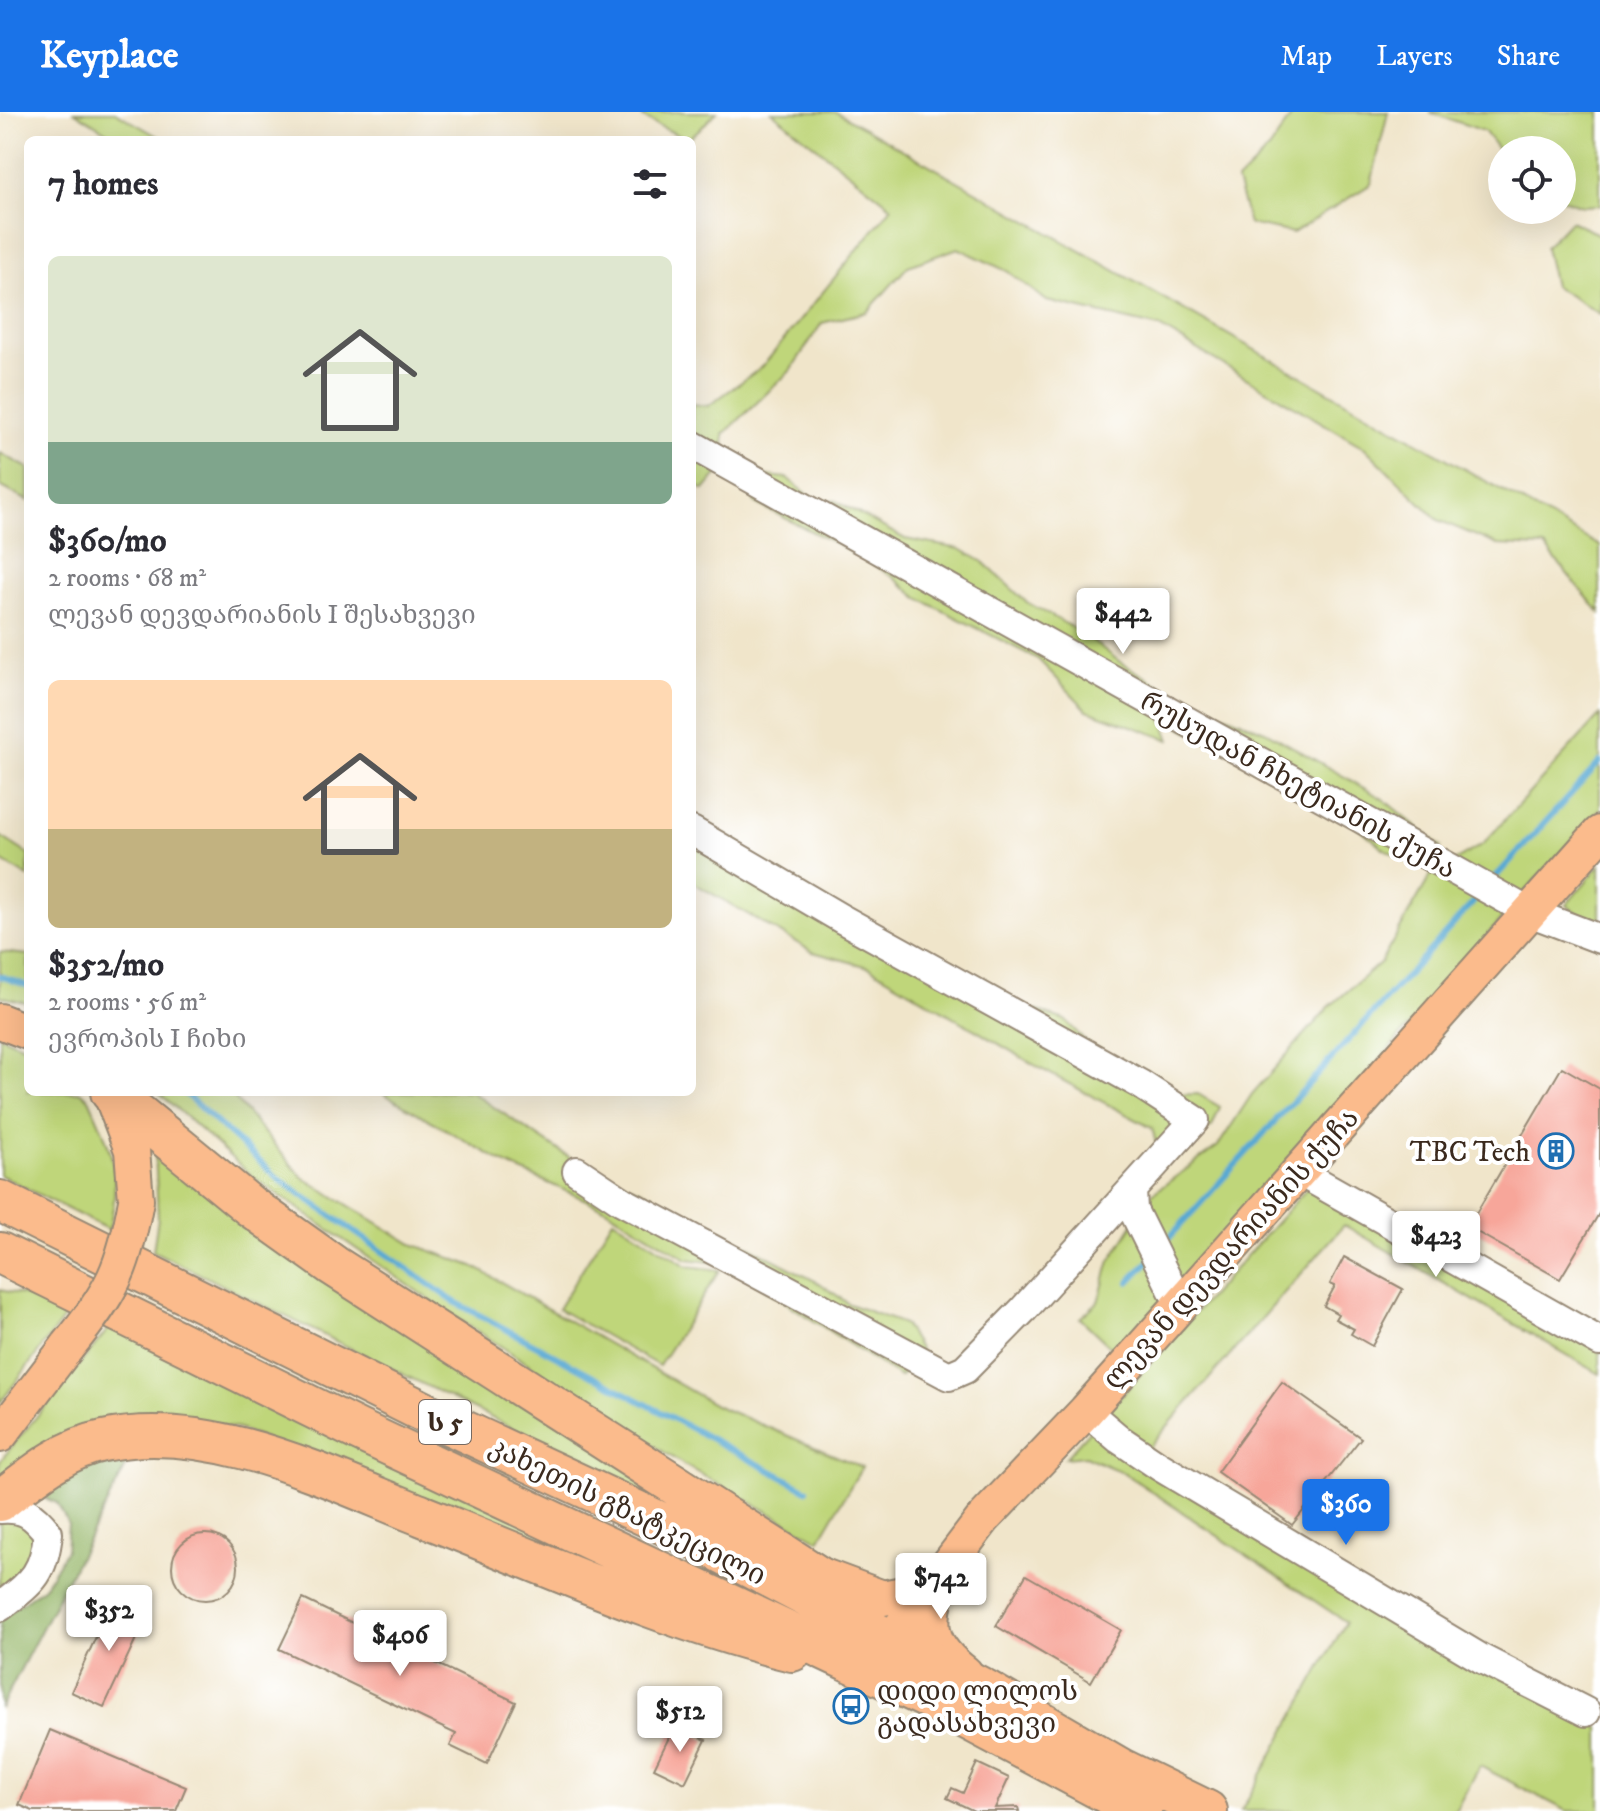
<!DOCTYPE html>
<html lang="en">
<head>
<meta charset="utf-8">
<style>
	:root { --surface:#fff; --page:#f2f2f3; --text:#2b2b33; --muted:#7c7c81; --accent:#1a73e8 }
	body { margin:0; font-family:"IM FELL DW Pica","Noto Serif Georgian",serif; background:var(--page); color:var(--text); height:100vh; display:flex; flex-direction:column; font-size:30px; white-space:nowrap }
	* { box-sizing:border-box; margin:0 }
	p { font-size:26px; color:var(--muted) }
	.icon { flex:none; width:44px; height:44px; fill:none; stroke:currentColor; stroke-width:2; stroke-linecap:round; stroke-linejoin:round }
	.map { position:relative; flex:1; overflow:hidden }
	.drawer { position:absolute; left:24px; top:24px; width:672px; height:960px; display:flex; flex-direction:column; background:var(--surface); border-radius:12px; box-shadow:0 8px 32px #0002 }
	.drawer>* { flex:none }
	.controls { position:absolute; left:1488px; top:24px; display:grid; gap:16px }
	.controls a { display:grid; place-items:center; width:88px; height:88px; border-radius:50%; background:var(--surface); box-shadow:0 8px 32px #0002; font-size:40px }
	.price { position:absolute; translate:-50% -68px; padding:0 18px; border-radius:8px; background:#fff; color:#222; font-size:26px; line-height:52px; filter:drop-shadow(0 2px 4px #0008) }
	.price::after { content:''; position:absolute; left:50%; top:48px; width:24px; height:18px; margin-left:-12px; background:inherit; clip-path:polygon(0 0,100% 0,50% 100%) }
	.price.selected { background:var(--accent); color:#fff }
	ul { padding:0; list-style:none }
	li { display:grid; align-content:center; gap:16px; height:424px; padding:0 24px }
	li span { display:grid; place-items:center; height:248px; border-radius:12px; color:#555 }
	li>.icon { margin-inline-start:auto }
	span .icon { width:144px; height:144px; fill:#fffc; stroke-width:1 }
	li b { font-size:34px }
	h2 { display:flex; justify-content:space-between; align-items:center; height:96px; padding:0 24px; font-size:34px }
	header { display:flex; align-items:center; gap:48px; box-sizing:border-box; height:112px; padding:0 40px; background:var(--accent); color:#fff }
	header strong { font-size:38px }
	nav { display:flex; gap:44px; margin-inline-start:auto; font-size:28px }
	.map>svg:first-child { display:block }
	.green { fill:#bfd67a; stroke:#7d804c; stroke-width:2 }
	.forest { fill:#97b76a; stroke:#697044; stroke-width:2 }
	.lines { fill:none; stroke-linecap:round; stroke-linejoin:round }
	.stream { stroke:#58a9d3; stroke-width:6 }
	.building { fill:#f7a69a }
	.minor-casing { stroke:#968874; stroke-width:32 }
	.major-casing { stroke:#968874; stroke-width:38 }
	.highway-casing { stroke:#968874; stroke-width:44 }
	.minor { stroke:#fff; stroke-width:28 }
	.major { stroke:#fbbb8c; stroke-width:34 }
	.highway { stroke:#fbbb8c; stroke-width:40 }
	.major-bridge-casing { stroke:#968874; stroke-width:38; stroke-linecap:butt }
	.major-bridge { stroke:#fbbb8c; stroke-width:34 }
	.labels { text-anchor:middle; stroke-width:8; stroke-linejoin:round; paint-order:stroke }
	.shield { fill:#fff; stroke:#766a62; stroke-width:2 }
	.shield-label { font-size:26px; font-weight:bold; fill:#3b2a1e }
	.street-label { font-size:28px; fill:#3b2a1e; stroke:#fff }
	.poi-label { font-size:28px; fill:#3b2a1e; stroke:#fff; text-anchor:end }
</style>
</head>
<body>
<header>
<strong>Keyplace</strong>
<nav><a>Map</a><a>Layers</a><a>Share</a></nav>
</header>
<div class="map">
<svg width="1600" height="1699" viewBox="0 0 1600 1699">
	<rect width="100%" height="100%" fill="#fff"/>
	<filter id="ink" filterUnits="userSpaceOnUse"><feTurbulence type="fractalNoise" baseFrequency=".0125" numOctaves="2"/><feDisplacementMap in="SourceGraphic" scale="16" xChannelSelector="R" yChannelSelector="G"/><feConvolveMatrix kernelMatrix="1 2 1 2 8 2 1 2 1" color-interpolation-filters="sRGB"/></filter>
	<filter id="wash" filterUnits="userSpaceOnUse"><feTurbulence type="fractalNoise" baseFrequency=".006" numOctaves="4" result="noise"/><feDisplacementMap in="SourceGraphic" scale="32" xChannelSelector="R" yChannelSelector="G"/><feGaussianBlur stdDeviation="1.8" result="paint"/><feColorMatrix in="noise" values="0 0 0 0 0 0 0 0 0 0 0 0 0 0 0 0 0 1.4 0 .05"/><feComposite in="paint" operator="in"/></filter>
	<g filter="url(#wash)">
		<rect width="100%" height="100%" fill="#f0e5ca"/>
		<path class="green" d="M75 0H115L164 28H119Z
			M645 0H717L688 28 643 6Z
			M772 0H836L1600 434V501L1545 435 1498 433 1438 408 1365 336 1159 215 1047 189 1007 159 958 136 908 154 867 200 822 211 790 259 724 322 725 353 704 378 692 371V292L708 294 762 255 892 95Z
			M1294 0H1388L1371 72 1293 121 1249 112 1237 69 1270 36Z
			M1429 0H1600V93L1583 94 1562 87V38H1502V42L1484 19Z
			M1570 109 1600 123V202L1554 174 1545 135Z
			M0 341 28 356V389L0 374Z
			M749 362 787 366 815 389 834 388 905 427 960 437 983 450 1025 489 1087 524 1120 550 1179 584 1265 619 1383 687 1441 735 1413 753 1383 736 1340 700 1161 604 1170 628 1087 598 1038 547 918 486 892 464 839 433 755 391Z
			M1600 603V697L1519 786 1122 1246 1080 1206 1098 1190 1110 1149 1152 1082 1218 1034 1252 982 1329 895 1381 850 1431 763 1483 732Z
			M692 722 1014 891 1065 908 1096 940 1173 983 1198 982 1220 995 1212 1015 1162 1055 1152 1016 1043 958 869 855 813 840 692 770Z
			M0 724 28 742V765L0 748Z
			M1600 753V812L1591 811 1566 793Z
			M0 840 28 843V891L0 884Z
			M0 924 28 936V980H82L89 987C112 1039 122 1060 109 1118L0 1063Z
			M158 980H229L302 1065 412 1132 473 1154 717 1294 862 1355 819 1428 684 1353 437 1193 253 1065Z
			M381 980H471L584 1055 641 1078 821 1172 849 1192 904 1212 923 1243 900 1265 727 1152 687 1147 604 1096 506 1052Z
			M155 1037 749 1433 153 1139 158 1106Z
			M1311 1072 1600 1235V1262L1344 1113 1135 1351 1600 1616V1699H1567L1480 1654 1455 1699H1241L1346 1510 1124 1361 1085 1344 1065 1346Z
			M613 1107 687 1154 720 1158 659 1254 558 1197Z
			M0 1178 23 1183 67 1202 0 1291Z
			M115 1209 707 1502 239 1317 165 1304 107 1311 0 1364V1349Z
			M21 1406C49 1432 26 1460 0 1478V1409Z"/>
		<path class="forest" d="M133 1341 0 1597V1507L44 1475 66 1438 68 1412 57 1391 33 1381 80 1352Z"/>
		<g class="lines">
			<path class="stream" d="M1492 769 1600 650
				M0 864 28 874
				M183 980 279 1067 453 1189 807 1378
				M1160 1136 1480 783
				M1129 1170 1150 1148"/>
		</g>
		<g id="blocks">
			<path class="building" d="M1562 955 1600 977V1100L1560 1167 1468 1115Z
				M1344 1145 1403 1177 1372 1234 1351 1222 1354 1217 1335 1207 1338 1202 1324 1194 1335 1174 1330 1172Z
				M1282 1270 1361 1326 1292 1413 1217 1360Z
				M172 1455a33 33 0 1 1 66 0a33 33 0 1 1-66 0Z
				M1026 1463 1121 1518 1091 1570 996 1514Z
				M113 1487 147 1503 104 1595 71 1580Z
				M303 1487 516 1590 487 1652 450 1634 456 1622 279 1537Z
				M675 1613 706 1628 685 1671 654 1656Z
				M50 1618 186 1675 176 1699H33L19 1693Z
				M977 1651 1009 1666 995 1696 1018 1695 1019 1699H974L947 1686 952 1676 963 1681Z"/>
		</g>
	</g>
	<g filter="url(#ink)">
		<use href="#blocks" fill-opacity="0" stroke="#968874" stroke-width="2"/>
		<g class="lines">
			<defs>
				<path id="minor" d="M692 333 1529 800 1600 827
					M577 1059 622 1089 949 1264 965 1257 1023 1198 1195 1008 1140 972 842 807 692 719
					M1298 1059 1600 1230
					M1132 1078 1133 1098 1180 1193
					M1086 1299 1119 1327 1159 1354 1482 1547 1586 1600
					M0 1397C24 1395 33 1402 48 1421 44 1463 32 1470 0 1495"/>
				<path id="major" d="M0 909 28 920
					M110 980 132 1038 136 1088
					M0 1323 68 1234
					M818 1462 883 1486 903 1482 933 1461
					M940 1468C928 1513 926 1531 965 1561
					M876 1548 983 1407 1086 1299 1600 721"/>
				<path id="highway" d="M111 980 250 1094 334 1154 836 1476
					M0 1089 438 1307 694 1426 987 1579 1121 1657 1207 1699
					M0 1141 358 1318 930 1587 1141 1699
					M0 1389C31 1365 63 1337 103 1329 211 1306 325 1365 423 1404 544 1452 665 1508 792 1539"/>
			</defs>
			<use href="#minor" class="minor-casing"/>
			<use href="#major" class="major-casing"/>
			<use href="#highway" class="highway-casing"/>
			<use href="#minor" class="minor"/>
			<use href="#major" class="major"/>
			<use href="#highway" class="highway"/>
			<defs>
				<path id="major-bridge" d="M68 1234C112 1180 124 1157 136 1088"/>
			</defs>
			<use href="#major-bridge" class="major-bridge-casing"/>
			<use href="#major-bridge" class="major-bridge"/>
		</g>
	</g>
	<defs>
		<symbol id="building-ring" viewBox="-11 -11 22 22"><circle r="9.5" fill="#fff" stroke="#1f6fb2" stroke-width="1.5"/><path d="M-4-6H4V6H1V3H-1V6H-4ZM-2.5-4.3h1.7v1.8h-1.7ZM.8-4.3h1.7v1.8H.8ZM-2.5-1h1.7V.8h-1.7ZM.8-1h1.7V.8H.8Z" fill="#1f6fb2"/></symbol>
		<symbol id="bus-ring" viewBox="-11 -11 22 22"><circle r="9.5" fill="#fff" stroke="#1f6fb2" stroke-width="1.5"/><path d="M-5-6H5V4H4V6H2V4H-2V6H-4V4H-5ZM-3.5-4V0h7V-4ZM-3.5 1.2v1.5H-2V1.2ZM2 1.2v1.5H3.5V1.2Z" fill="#1f6fb2"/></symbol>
	</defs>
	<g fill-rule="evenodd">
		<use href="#building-ring" x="1536" y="1019" width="40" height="40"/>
		<use href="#bus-ring" x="831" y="1574" width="40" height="40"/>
	</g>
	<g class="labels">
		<rect class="shield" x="419" y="1288" width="52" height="44" rx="6"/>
		<g class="shield-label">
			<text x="445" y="1319">ს 5</text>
		</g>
		<g class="street-label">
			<text transform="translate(1299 672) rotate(29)" y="10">რუსუდან ჩხეტიანის ქუჩა</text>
			<text transform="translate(1230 1136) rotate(-48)" y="10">ლევან დევდარიანის ქუჩა</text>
			<text transform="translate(628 1398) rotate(26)" y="10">კახეთის გზატკეცილი</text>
		</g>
		<g class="poi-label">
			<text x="1530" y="1049">TBC Tech</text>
			<text x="877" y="1588" text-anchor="start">დიდი ლილოს<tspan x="877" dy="32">გადასახვევი</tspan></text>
		</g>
	</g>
</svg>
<div class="controls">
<a><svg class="icon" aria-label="locate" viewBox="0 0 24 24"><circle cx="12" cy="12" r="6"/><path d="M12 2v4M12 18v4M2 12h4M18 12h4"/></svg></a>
</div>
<b class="price" style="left:1123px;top:544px">$442</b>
<b class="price" style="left:1436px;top:1167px">$423</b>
<b class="price selected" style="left:1346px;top:1435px">$360</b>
<b class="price" style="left:941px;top:1509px">$742</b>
<b class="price" style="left:109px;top:1541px">$352</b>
<b class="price" style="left:400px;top:1566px">$406</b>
<b class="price" style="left:680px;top:1642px">$512</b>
<section class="drawer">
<h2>7 homes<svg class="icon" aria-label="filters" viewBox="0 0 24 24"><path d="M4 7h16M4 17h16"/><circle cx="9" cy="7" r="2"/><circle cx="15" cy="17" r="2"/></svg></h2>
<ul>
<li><span style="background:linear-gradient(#dfe7d0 75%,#7fa58c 0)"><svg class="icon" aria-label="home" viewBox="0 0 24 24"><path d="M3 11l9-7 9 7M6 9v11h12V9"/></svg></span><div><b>$360/mo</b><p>2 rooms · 68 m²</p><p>ლევან დევდარიანის I შესახვევი</p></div></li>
<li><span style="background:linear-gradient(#ffd9b3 60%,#c2b280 0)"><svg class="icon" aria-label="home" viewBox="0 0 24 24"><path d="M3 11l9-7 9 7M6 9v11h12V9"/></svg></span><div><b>$352/mo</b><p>2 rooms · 56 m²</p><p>ევროპის I ჩიხი</p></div></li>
</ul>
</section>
</div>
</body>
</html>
